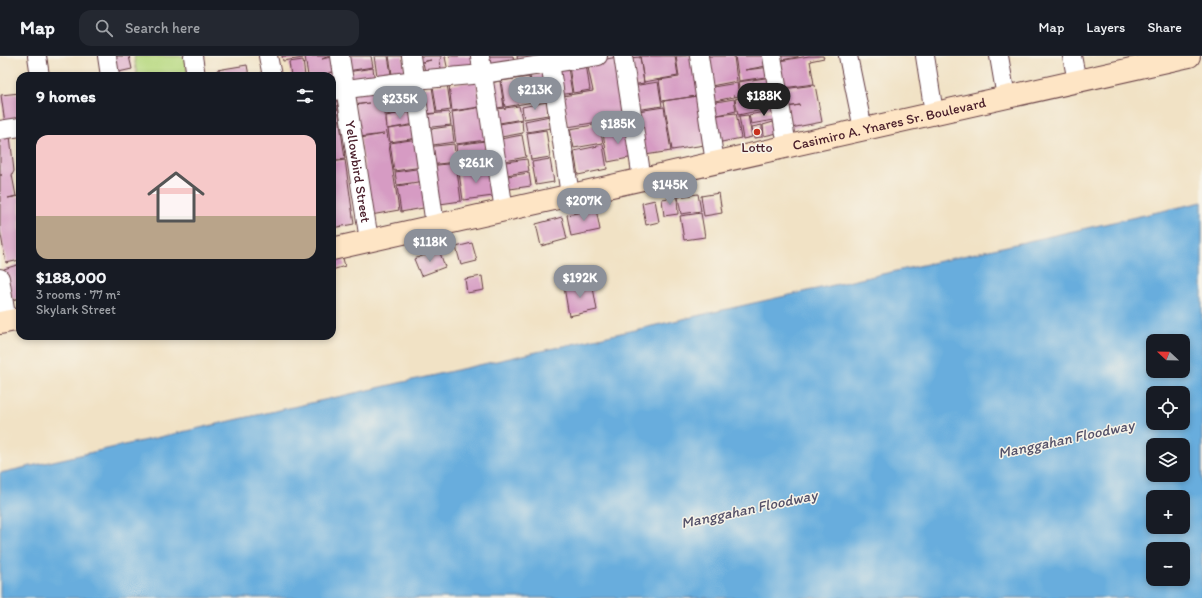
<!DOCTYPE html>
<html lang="en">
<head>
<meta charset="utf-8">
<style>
	:root { --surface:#171b24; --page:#242831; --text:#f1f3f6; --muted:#9ea1a6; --line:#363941; --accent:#8c9099 }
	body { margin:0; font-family:Itim,sans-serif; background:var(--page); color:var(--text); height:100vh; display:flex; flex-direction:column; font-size:15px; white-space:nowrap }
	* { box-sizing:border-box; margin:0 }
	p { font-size:13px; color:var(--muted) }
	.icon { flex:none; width:22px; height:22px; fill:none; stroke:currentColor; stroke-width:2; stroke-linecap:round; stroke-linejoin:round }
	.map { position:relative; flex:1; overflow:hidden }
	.details { position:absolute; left:16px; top:16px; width:320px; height:268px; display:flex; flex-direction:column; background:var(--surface); border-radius:12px; box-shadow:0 2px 6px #0003 }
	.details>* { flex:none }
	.needle { width:26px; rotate:292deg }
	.fabs { position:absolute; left:1146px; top:278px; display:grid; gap:8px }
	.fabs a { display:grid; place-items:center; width:44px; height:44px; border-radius:8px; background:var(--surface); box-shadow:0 2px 6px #0003; font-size:20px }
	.price { position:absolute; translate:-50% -34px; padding:0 9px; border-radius:14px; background:var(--accent); color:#fff; font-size:13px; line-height:26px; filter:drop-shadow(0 1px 2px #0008) }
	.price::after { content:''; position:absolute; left:50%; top:24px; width:12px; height:9px; margin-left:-6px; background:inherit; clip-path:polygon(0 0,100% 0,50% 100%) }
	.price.current { background:#222; color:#fff }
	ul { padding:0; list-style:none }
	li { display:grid; align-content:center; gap:8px; height:212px; padding:0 20px }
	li+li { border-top:1px solid var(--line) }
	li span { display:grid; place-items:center; height:124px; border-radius:12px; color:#555 }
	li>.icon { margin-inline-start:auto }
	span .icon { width:72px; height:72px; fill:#fffc; stroke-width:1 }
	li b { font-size:17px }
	h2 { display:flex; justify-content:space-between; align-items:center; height:48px; padding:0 20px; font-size:17px }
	header { display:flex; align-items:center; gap:24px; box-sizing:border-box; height:56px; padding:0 20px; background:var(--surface); border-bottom:1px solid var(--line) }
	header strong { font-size:19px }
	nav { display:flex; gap:22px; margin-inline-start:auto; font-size:14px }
	.search { width:280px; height:36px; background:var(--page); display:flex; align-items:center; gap:10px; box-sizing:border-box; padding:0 14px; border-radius:12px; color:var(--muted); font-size:15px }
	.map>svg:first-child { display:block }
	.green { fill:#b7d980; stroke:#807c56 }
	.water { fill:#67addd; stroke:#586684; fill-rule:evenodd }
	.building { fill:#d69bc3 }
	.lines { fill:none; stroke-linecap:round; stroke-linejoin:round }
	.minor-casing { stroke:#633c42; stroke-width:20 }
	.secondary-casing { stroke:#633c42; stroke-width:24 }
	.minor { stroke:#fff; stroke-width:18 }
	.secondary { stroke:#fee5c5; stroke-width:22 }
	.poi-dot { fill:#c8321e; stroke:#f7f3e8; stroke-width:1.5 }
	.labels { text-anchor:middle; stroke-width:3; stroke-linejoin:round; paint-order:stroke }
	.street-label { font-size:14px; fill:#4a1f2b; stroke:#f7f3e8 }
	.poi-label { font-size:14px; fill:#4a1f2b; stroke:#f7f3e8 }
	.water-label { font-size:15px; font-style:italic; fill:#545169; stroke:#f7f3e8 }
</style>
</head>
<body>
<header>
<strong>Map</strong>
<div class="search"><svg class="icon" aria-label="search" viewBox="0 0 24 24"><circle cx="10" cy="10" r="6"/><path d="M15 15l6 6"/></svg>Search here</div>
<nav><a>Map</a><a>Layers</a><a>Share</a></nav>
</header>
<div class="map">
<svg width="1202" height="542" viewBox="0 0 1202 542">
	<rect width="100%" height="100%" fill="#f7f3e8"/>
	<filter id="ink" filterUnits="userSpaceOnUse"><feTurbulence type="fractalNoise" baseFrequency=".025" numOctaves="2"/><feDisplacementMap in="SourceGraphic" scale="8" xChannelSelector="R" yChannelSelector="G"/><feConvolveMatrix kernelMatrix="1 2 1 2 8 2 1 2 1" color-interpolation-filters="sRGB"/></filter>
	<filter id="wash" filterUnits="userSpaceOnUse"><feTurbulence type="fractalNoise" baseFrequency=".012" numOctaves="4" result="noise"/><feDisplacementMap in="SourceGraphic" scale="16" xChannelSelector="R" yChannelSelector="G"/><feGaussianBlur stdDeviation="0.9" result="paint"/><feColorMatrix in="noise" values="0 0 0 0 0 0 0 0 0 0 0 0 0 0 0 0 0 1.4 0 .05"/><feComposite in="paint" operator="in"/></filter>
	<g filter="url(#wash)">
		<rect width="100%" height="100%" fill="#f1e2c5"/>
		<path class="green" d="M134 0H185L188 20H137Z"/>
		<path class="water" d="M1202 146V542H0V417ZM1153 285H1183V315H1153ZM1153 337H1183V367H1153ZM1153 389H1183V419H1153ZM1153 441H1183V471H1153ZM1153 493H1183V523H1153Z"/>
		<g id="blocks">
			<path class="building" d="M110 0H129L132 13 114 17Z
				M282 0H302L303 2 283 5Z
				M305 0H329L322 3 331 1 334 16 328 17 333 16 336 31 332 32V20H308Z
				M349 0H371L373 11 347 15 345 1Z
				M374 0H388L392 24 378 26Z
				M389 0H403L406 22 393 24Z
				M413 0H441V3H440L441 13 425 16 423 6 431 4 421 6 422 14 415 15Z
				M450 0H472L473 11 448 15 445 1Z
				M485 0H513L514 8 487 13Z
				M517 0H531L532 5 518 7Z
				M622 0 631 56 597 62 598 66 568 71 563 40 593 35 587 7Z
				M640 0H675L678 20 644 26Z
				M676 0H697L711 88 672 94 664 45 697 40 662 45 659 24 679 21Z
				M705 0H734L737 25 711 30Z
				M735 0H769L771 9 745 14 771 11 772 20 739 25Z
				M780 0H798V1L781 4Z
				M809 0H823L824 2 810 5 814 28 783 32 779 5Z
				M640 1 644 27 632 29 628 2Z
				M303 4 305 20H291L289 6Z
				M586 8 590 34 573 37 569 10Z
				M247 9 249 20H218L217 14Z
				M373 12 375 26 350 31 347 16Z
				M568 12 572 37 559 39 555 14Z
				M544 18 548 44 534 46 530 20Z
				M529 21 533 46 505 51 501 25Z
				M772 21 774 33 740 39 738 26Z
				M477 25 480 51 452 55 449 29Z
				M500 25 504 51 490 53 486 28Z
				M658 26 662 50 636 54 633 30Z
				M737 27 739 40 734 41V39V41L710 46 707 32Z
				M411 28 413 55 385 59 382 32 396 30 398 44 399 43 397 30Z
				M447 28 451 54 437 56 433 30Z
				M815 29 822 66 791 72 787 51 800 49 786 51 783 33Z
				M381 31 383 44 377 45H382L399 154 371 159 360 82 384 78 359 81 354 49 369 47 354 49 352 36Z
				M432 31 436 57 422 58 418 33Z
				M774 35 777 51 738 59 735 43Z
				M20 37V65L5 68 1 39Z
				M332 40H336L338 53 332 54Z
				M734 43 736 55 718 59 736 57 741 82 717 87 710 47Z
				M547 46 548 59 524 63 522 51Z
				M519 50 522 63 494 68 492 54 504 52 505 54V52Z
				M482 51 486 84 456 88 452 56Z
				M664 51 671 95 645 99 638 55Z
				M338 53 345 103 332 105V54Z
				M778 53 779 63 751 68 749 59Z
				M413 55 415 68 387 73 386 60Z
				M449 56 451 69 423 72 421 59Z
				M630 58 633 70 603 77 601 64Z
				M748 59 752 81 743 83 739 60Z
				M550 60 551 72 527 76 525 65Z
				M522 64 523 77 496 82 494 69Z
				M780 64 782 76 764 80 763 69Z
				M599 68 603 87 574 92 570 73Z
				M416 69 418 82 390 86 388 73Z
				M762 69V81L754 82 752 71Z
				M452 70 454 86 426 90 424 74Z
				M629 73 634 101 608 106 603 77Z
				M546 74 550 101 531 104 527 77Z
				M522 79 526 101 500 106 495 84Z
				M10 80 14 115 12 119 16 140 8 142 20 140V204L6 207 0 174V119H2H0V81Z
				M418 83 422 111 394 115 390 87Z
				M485 85 489 112 459 116 456 89Z
				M454 88 456 106 429 109 426 91Z
				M603 89 607 113 578 119 574 95Z
				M527 103 529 115 501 120 499 107Z
				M550 103 554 126 536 129 532 106Z
				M345 104 354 168 332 172V106Z
				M456 107 461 145 433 149 429 110Z
				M423 112 425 125 397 129 395 116Z
				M489 113 493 140 463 144 459 117Z
				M529 117 531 130 503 134 501 121Z
				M425 126 429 151 401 156 397 130Z
				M719 137 722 157 704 160 701 140Z
				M698 138 701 155 681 158 678 141Z
				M677 141 678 158 664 160 662 143Z
				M655 144 659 166 646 169 642 147Z
				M596 153 600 174 571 180 567 159Z
				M701 157 705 181 684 184 680 160Z
				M562 161 567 183 541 190 536 168Z
				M472 187 477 205 461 209 456 191Z
				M439 194 445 211 421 220 414 203Z
				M341 195 345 210 332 214V197Z
				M20 208V242L12 244 4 213Z
				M482 220 484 234 467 237 465 223Z
				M592 226 597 254 569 260 564 231Z"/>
		</g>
	</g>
	<g filter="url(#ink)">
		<use href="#blocks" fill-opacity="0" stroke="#633c42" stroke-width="1"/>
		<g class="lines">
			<defs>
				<g id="minor">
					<path d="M37 0 40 20"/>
					<path d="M107 0 110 20"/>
					<path d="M193 0 196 20"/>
					<path d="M268 0 272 20"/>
					<path id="s1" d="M340 0 369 184"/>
					<path d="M411 0 435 169"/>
					<path d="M480 0 504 154"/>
					<path d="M549 0 570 139"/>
					<path d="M623 0 642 123"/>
					<path d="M699 0 715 107"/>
					<path d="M772 0 787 90"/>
					<path d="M848 0 863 73"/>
					<path d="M925 0 934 57"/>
					<path d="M999 0 1006 41"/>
					<path d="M1072 0 1077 25"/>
					<path d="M332 35 415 24 483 18 598 0"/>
					<path d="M0 74 20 71"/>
					<path d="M0 222 7 266"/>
				</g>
				<g id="secondary">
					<path id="s2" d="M332 193 1189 0"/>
					<path d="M0 267 20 263"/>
				</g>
			</defs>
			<use href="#minor" class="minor-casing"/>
			<use href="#secondary" class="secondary-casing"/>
			<use href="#minor" class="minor"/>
			<use href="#secondary" class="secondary"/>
		</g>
	</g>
	<circle class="poi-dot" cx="757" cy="76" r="4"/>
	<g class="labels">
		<g class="street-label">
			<text dy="5" stroke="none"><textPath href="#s2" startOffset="571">Casimiro A. Ynares Sr. Boulevard</textPath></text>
			<text dy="5" stroke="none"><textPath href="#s1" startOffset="117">Yellowbird Street</textPath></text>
		</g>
		<g class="poi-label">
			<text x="757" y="96">Lotto</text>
		</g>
		<g class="water-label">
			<text transform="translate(1066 383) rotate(-12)" y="5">Manggahan Floodway</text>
			<text transform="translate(749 453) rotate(-12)" y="5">Manggahan Floodway</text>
		</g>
	</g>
</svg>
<div class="fabs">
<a><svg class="needle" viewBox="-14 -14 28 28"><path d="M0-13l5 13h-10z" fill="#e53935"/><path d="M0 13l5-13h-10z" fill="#9ea1a6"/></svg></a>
<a><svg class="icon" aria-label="locate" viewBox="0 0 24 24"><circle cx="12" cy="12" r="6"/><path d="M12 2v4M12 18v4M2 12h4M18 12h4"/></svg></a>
<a><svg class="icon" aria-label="layers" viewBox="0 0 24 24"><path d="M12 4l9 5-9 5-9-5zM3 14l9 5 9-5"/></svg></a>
<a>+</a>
<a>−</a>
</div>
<b class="price" style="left:535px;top:55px">$213K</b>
<b class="price current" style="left:764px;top:61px">$188K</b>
<b class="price" style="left:400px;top:64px">$235K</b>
<b class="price" style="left:618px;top:89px">$185K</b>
<b class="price" style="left:476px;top:128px">$261K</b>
<b class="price" style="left:670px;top:150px">$145K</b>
<b class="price" style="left:584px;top:166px">$207K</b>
<b class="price" style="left:430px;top:207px">$118K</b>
<b class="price" style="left:580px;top:243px">$192K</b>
<section class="details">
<h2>9 homes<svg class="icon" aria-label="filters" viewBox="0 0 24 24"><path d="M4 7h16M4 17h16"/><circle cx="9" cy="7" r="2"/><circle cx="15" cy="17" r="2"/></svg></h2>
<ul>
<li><span style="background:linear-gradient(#f6c9c9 65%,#b9a48a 0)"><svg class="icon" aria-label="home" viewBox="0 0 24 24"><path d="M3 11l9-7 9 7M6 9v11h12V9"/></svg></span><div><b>$188,000</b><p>3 rooms · 77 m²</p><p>Skylark Street</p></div></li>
</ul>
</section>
</div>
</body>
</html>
